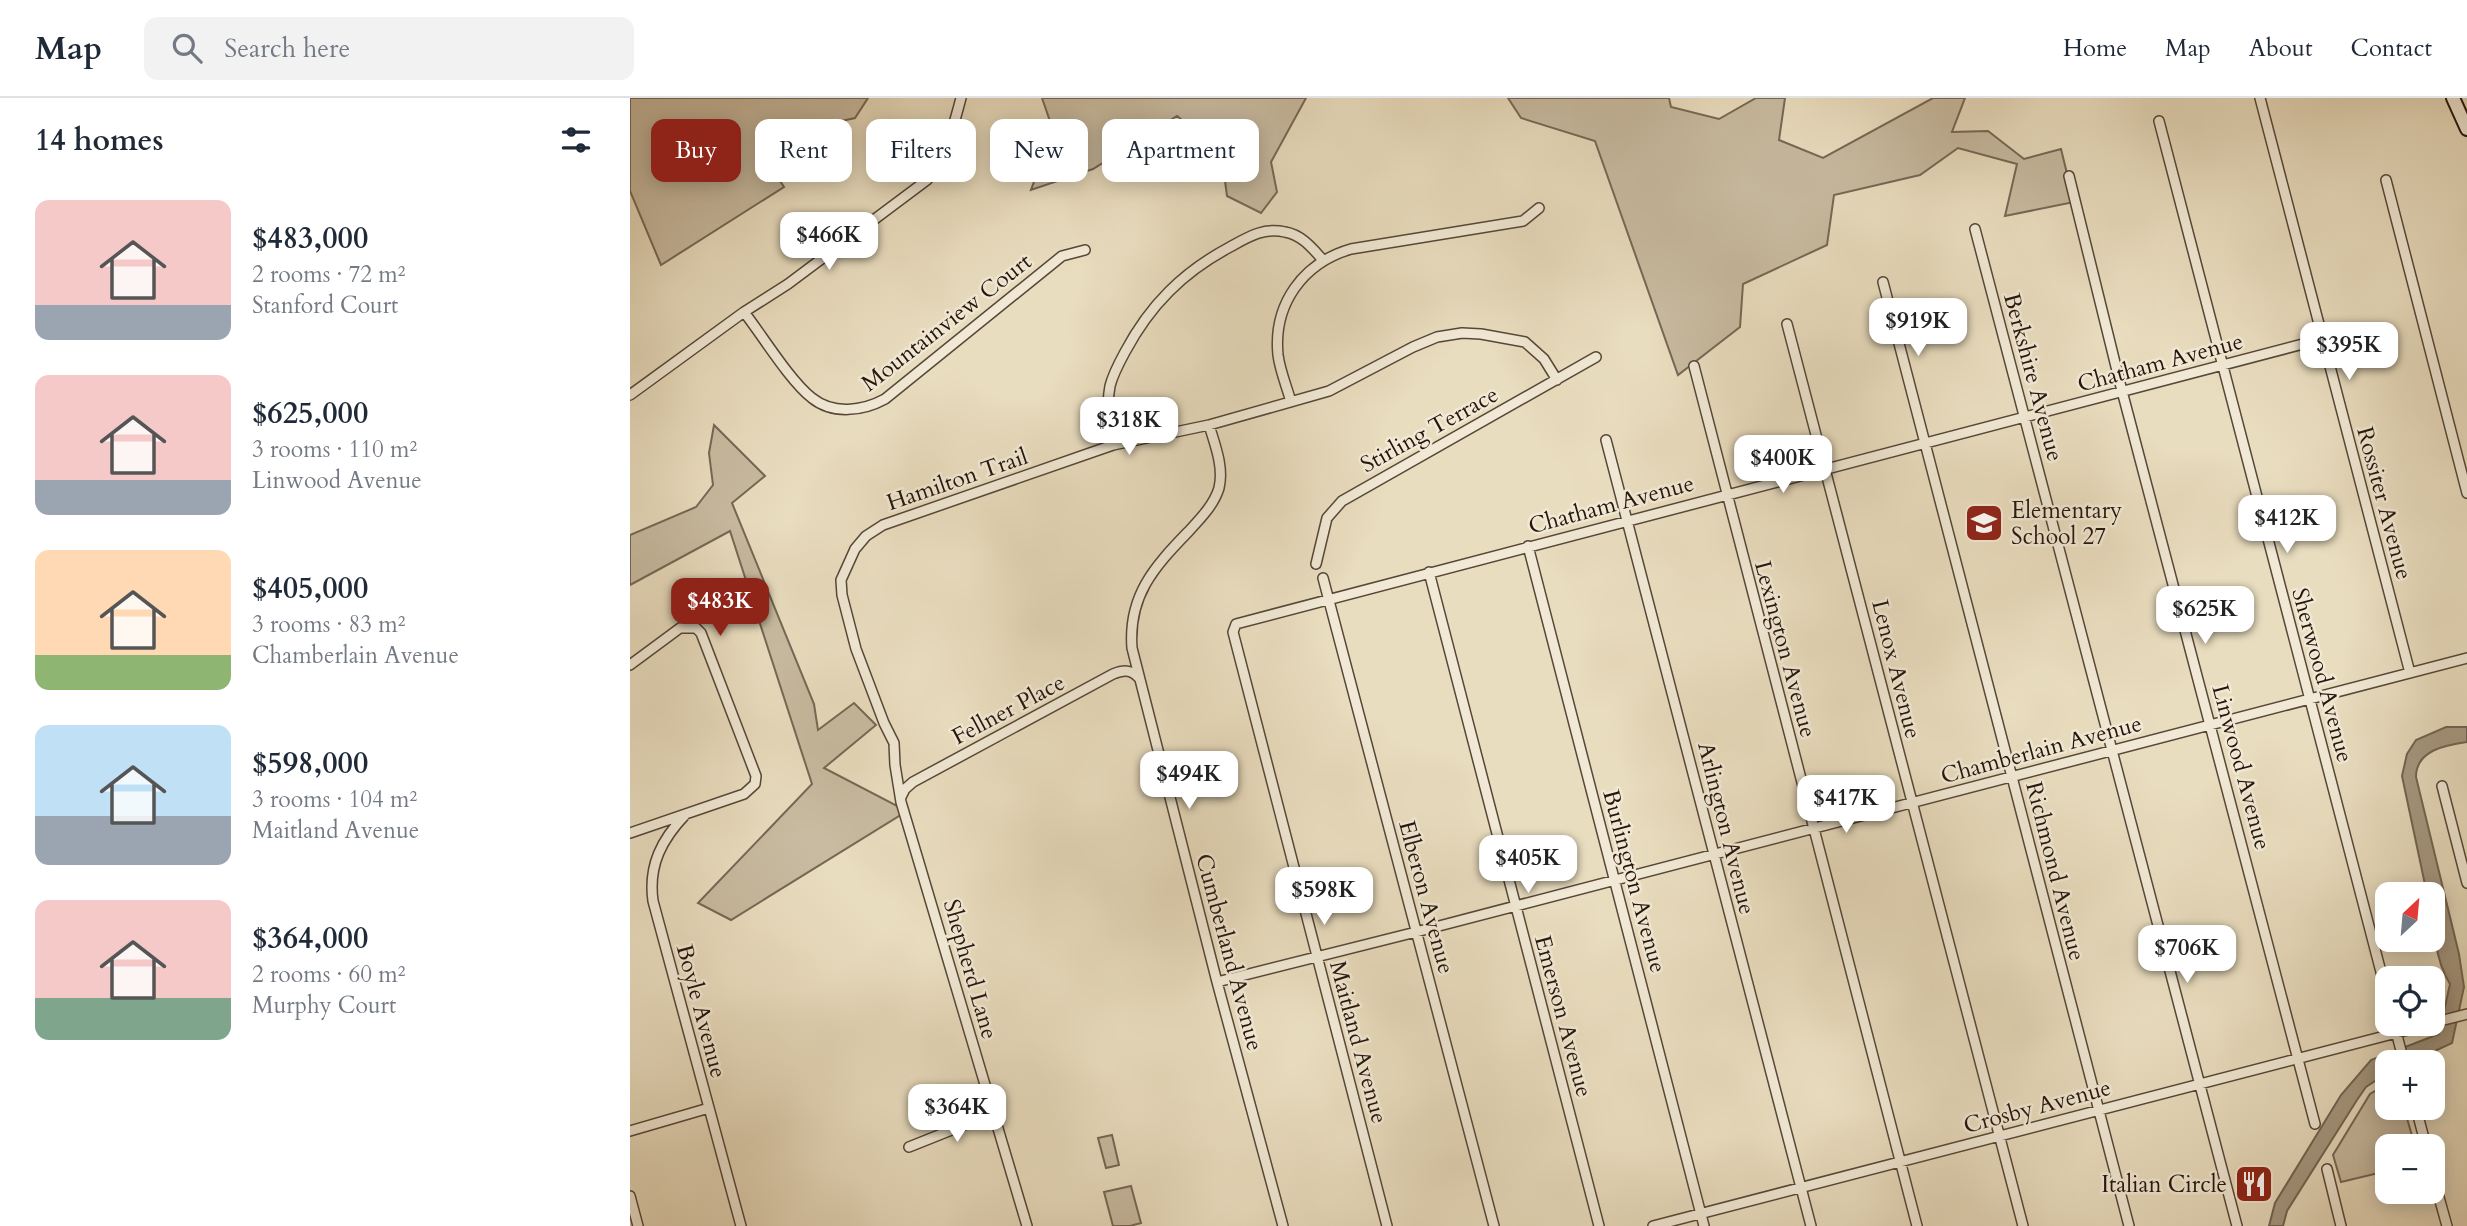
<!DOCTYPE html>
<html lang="en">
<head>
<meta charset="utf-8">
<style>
	:root { --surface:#fff; --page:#f2f2f3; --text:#1f2937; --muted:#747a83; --line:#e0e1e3; --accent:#8f2418 }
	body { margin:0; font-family:Cardo,serif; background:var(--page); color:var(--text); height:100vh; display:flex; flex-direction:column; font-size:26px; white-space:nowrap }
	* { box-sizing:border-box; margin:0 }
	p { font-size:23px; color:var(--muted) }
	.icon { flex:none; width:38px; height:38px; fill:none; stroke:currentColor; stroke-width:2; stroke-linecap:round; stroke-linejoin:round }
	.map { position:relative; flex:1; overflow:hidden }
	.details { display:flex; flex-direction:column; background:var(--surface); width:630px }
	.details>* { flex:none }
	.hud { position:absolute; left:21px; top:21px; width:665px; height:63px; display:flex; gap:14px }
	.needle { width:46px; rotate:26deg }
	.buttons { position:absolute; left:1745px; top:784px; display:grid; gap:14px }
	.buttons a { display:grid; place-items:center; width:70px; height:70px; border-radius:14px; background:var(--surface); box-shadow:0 4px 18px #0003; font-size:35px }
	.price { position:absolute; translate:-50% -60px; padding:0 16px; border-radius:14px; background:#fff; color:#222; font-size:23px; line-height:46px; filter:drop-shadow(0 2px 4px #0008) }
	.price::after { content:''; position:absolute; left:50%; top:42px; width:21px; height:16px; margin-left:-10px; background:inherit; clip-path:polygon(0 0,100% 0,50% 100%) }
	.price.selected { background:var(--accent); color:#fff }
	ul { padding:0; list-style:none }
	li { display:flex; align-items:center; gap:21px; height:175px; padding:0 35px }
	li span { display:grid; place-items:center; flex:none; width:196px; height:140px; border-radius:14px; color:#555 }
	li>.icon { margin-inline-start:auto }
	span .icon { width:84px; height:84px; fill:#fffc; stroke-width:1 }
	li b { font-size:30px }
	h2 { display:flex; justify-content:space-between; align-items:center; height:84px; padding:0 35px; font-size:30px }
	.tag { padding:0 24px; border-radius:14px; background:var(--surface); box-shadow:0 4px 18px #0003; font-size:24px; line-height:63px }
	.tag.selected { background:var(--accent); color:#fff }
	header { display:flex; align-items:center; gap:42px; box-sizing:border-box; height:98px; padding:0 35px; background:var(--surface); border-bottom:2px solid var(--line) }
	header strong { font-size:33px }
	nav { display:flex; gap:38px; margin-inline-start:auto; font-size:24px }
	.search { width:490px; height:63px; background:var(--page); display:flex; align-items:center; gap:18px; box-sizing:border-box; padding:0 24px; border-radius:14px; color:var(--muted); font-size:26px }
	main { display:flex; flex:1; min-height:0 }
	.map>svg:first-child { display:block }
	.green { fill:#c8bba1; stroke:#766856; stroke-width:2 }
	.water { fill:#a69982; stroke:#726453; stroke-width:2 }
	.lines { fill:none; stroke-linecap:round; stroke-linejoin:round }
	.minor-casing { stroke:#564739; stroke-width:12 }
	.secondary-casing { stroke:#25150c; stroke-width:16 }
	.minor { stroke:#f1e9d5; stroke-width:9 }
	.secondary { stroke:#f1e9d5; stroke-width:12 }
	.labels { text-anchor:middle; stroke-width:5; stroke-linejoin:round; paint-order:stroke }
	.street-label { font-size:23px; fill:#25150c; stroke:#f1e9d5 }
	.poi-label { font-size:23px; fill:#25150c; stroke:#f1e9d5; text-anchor:start }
</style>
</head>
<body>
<header>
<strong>Map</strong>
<div class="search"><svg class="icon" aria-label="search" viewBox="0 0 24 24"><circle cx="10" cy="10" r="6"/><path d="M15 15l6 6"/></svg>Search here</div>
<nav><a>Home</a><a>Map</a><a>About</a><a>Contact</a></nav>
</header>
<main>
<section class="details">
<h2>14 homes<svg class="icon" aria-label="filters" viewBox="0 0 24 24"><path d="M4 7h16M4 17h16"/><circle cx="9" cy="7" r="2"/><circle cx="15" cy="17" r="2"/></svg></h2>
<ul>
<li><span style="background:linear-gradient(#f6c9c9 75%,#9aa5b1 0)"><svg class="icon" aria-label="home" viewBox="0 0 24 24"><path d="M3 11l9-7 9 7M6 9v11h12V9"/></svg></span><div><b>$483,000</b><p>2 rooms · 72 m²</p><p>Stanford Court</p></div></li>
<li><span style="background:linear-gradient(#f6c9c9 75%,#9aa5b1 0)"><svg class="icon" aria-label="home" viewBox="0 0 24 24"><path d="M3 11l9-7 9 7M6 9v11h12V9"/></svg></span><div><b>$625,000</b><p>3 rooms · 110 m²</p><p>Linwood Avenue</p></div></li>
<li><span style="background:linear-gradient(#ffd9b3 75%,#8fb573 0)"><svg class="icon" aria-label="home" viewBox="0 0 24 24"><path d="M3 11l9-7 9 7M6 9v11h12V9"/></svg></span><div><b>$405,000</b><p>3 rooms · 83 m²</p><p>Chamberlain Avenue</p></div></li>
<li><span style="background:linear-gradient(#bfe0f5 65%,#9aa5b1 0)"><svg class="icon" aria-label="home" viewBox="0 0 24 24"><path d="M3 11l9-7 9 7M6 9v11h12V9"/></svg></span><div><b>$598,000</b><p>3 rooms · 104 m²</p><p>Maitland Avenue</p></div></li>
<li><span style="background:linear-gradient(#f6c9c9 70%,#7fa58c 0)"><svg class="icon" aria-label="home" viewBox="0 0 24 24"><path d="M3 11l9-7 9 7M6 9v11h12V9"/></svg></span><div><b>$364,000</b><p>2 rooms · 60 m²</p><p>Murphy Court</p></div></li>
</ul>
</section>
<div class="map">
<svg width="1837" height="1128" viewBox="0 0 1837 1128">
	<rect width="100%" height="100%" fill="#e9ddbf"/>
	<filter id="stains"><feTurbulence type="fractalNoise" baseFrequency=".00286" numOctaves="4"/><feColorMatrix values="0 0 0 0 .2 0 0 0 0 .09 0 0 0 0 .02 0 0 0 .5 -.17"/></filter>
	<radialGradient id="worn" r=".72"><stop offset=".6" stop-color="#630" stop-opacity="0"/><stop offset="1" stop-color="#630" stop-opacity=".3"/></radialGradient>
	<path class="green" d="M0 0H238L225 20 142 38 133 57 154 89 31 167 0 93Z
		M412 0H676L641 64 647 94 631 115 597 98 591 53 547 18 463 71 401 92 423 32Z
		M878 0H1039L1041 9 1089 21 1126 0H1155L1149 42 1193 60 1303 0H1335L1322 34 1358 33 1394 61 1431 51 1444 104 1375 118 1387 66 1328 50 1290 77 1204 97 1197 147 1113 186 1110 229 1048 277 965 43 891 20Z
		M84 327 135 378 102 405 184 606 188 632 224 605 246 627 194 670 277 713 101 822 68 805 182 686 100 433 0 487V437L66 409 83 387 79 355Z
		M1757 986V1010H1774L1785 1048H1757V1073L1711 1084 1703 1057 1740 996Z
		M482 1037 489 1067 476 1070 468 1040Z
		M501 1088 511 1125 500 1128H483L474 1094Z"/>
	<path class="water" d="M1816 629H1837V644C1816 647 1786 652 1786 679L1829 856 1834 889 1822 945 1781 964H1757V975L1736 989 1727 1002 1657 1113 1653 1128H1639L1645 1105 1711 997 1741 962 1809 936 1820 886C1804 861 1803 825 1802 796H1797L1772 678 1777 656 1786 642Z"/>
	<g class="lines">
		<defs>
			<path id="minor" d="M1630 0 1780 575
				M1529 23 1757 897
				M1439 78 1492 293 1685 1026
				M1756 82 1837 395
				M1345 131 1607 1128
				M1253 184 1499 1128
				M114 214C132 237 160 283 182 300 203 317 233 313 255 301L432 158 455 152
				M1157 226 1393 1128
				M1064 268 1287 1128
				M0 297 114 214 158 186 297 82C316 58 323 30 331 0
				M661 304C657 289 650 273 648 257 643 206 673 165 721 151L893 123 909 110
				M579 327C585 347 594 369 589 390 584 407 570 421 558 434 524 469 498 498 502 550L587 884 653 1128
				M976 342 1181 1128
				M483 347C480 328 476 308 480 288 483 276 489 265 495 254 520 207 553 174 600 149 618 139 634 129 655 134 672 137 682 150 693 162
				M898 448 1074 1128
				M686 466 697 420 712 403 966 259
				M799 474 969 1128
				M693 480 864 1128
				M0 567 50 530H66L71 535 126 678 125 686 114 696 0 735
				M1812 688 1837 785
				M271 699 275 691 283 684 483 576C493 572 501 571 509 580
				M56 716C32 741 18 767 23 803L111 1128
				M587 884 786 834 1837 560
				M1802 925 1837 916
				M1764 926 1774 964
				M1786 1010 1796 1048
				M0 1033 79 1010
				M279 1049 364 1015
				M1697 1071 1711 1128
				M1802 1074 1817 1128
				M0 1098 8 1128
				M397 1128 271 704 265 667 264 645 254 625 226 551 212 497 211 482 225 451 236 438 253 427 483 347 579 327 699 293 783 249 807 239 832 235 851 236 895 244 914 261 927 282
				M757 1128 603 534 606 526 1692 241
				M1023 1128 1801 926"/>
			<path id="secondary" d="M1823 0 1837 31"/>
		</defs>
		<use href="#minor" class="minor-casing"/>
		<use href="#secondary" class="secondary-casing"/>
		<use href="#minor" class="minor"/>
		<use href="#secondary" class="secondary"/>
	</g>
	<defs>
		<symbol id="school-square" viewBox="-11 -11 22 22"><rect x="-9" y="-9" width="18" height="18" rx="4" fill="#8f2418" stroke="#f1e9d5"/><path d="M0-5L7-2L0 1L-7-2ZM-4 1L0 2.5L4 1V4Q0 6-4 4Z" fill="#fff"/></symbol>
		<symbol id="restaurant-square" viewBox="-11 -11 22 22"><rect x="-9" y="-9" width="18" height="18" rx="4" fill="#8f2418" stroke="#f1e9d5"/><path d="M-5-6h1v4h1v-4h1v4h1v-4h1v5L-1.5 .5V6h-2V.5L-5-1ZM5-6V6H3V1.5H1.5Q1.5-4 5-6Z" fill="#fff"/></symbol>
	</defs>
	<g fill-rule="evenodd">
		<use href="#school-square" x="1332" y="403" width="44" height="44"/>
		<use href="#restaurant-square" x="1602" y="1064" width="44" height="44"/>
	</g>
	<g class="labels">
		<g class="street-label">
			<text transform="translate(316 224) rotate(-38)" y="8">Mountainview Court</text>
			<text transform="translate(1530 264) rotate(-15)" y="8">Chatham Avenue</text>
			<text transform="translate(1404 279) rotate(75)" y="8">Berkshire Avenue</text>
			<text transform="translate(799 331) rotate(-29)" y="8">Stirling Terrace</text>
			<text transform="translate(327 381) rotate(-19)" y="8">Hamilton Trail</text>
			<text transform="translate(1755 405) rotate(75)" y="8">Rossiter Avenue</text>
			<text transform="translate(981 406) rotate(-15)" y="8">Chatham Avenue</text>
			<text transform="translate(1156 551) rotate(75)" y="8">Lexington Avenue</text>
			<text transform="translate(1267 571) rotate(76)" y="8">Lenox Avenue</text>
			<text transform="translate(1693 577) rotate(75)" y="8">Sherwood Avenue</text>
			<text transform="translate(378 611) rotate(-28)" y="8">Fellner Place</text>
			<text transform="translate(1411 651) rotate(-15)" y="8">Chamberlain Avenue</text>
			<text transform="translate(1612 669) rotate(75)" y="8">Linwood Avenue</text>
			<text transform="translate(1097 730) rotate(76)" y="8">Arlington Avenue</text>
			<text transform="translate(1426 773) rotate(76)" y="8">Richmond Avenue</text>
			<text transform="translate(1005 783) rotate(75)" y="8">Burlington Avenue</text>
			<text transform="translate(797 799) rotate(75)" y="8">Elberon Avenue</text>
			<text transform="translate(600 854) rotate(75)" y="8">Cumberland Avenue</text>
			<text transform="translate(341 871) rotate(74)" y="8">Shepherd Lane</text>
			<text transform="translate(72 913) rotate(75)" y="8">Boyle Avenue</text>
			<text transform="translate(934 918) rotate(75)" y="8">Emerson Avenue</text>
			<text transform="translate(729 944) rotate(75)" y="8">Maitland Avenue</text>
			<text transform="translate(1407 1008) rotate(-15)" y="8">Crosby Avenue</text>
		</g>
		<g class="poi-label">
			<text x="1381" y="420">Elementary<tspan x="1381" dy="26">School 27</tspan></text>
			<text x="1597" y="1094" text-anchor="end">Italian Circle</text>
		</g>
	</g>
	<rect width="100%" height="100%" filter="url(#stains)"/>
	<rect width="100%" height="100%" fill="url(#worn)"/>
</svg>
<div class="buttons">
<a><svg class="needle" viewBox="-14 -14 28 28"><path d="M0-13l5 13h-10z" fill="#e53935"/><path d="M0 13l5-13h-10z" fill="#747a83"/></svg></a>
<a><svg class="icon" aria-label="locate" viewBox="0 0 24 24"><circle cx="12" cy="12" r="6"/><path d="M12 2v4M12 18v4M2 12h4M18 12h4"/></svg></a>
<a>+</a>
<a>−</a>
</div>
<b class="price" style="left:199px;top:174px">$466K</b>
<b class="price" style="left:1288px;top:260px">$919K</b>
<b class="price" style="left:1719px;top:284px">$395K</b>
<b class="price" style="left:499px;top:359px">$318K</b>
<b class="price" style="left:1153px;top:397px">$400K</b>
<b class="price" style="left:1657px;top:457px">$412K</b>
<b class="price selected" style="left:90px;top:540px">$483K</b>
<b class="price" style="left:1575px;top:548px">$625K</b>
<b class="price" style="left:559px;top:713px">$494K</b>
<b class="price" style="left:1216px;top:737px">$417K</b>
<b class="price" style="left:898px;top:797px">$405K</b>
<b class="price" style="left:694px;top:829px">$598K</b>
<b class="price" style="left:1557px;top:887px">$706K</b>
<b class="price" style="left:327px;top:1046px">$364K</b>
<div class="hud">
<a class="tag selected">Buy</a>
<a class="tag">Rent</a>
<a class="tag">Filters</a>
<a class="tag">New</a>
<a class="tag">Apartment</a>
</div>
</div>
</main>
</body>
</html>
